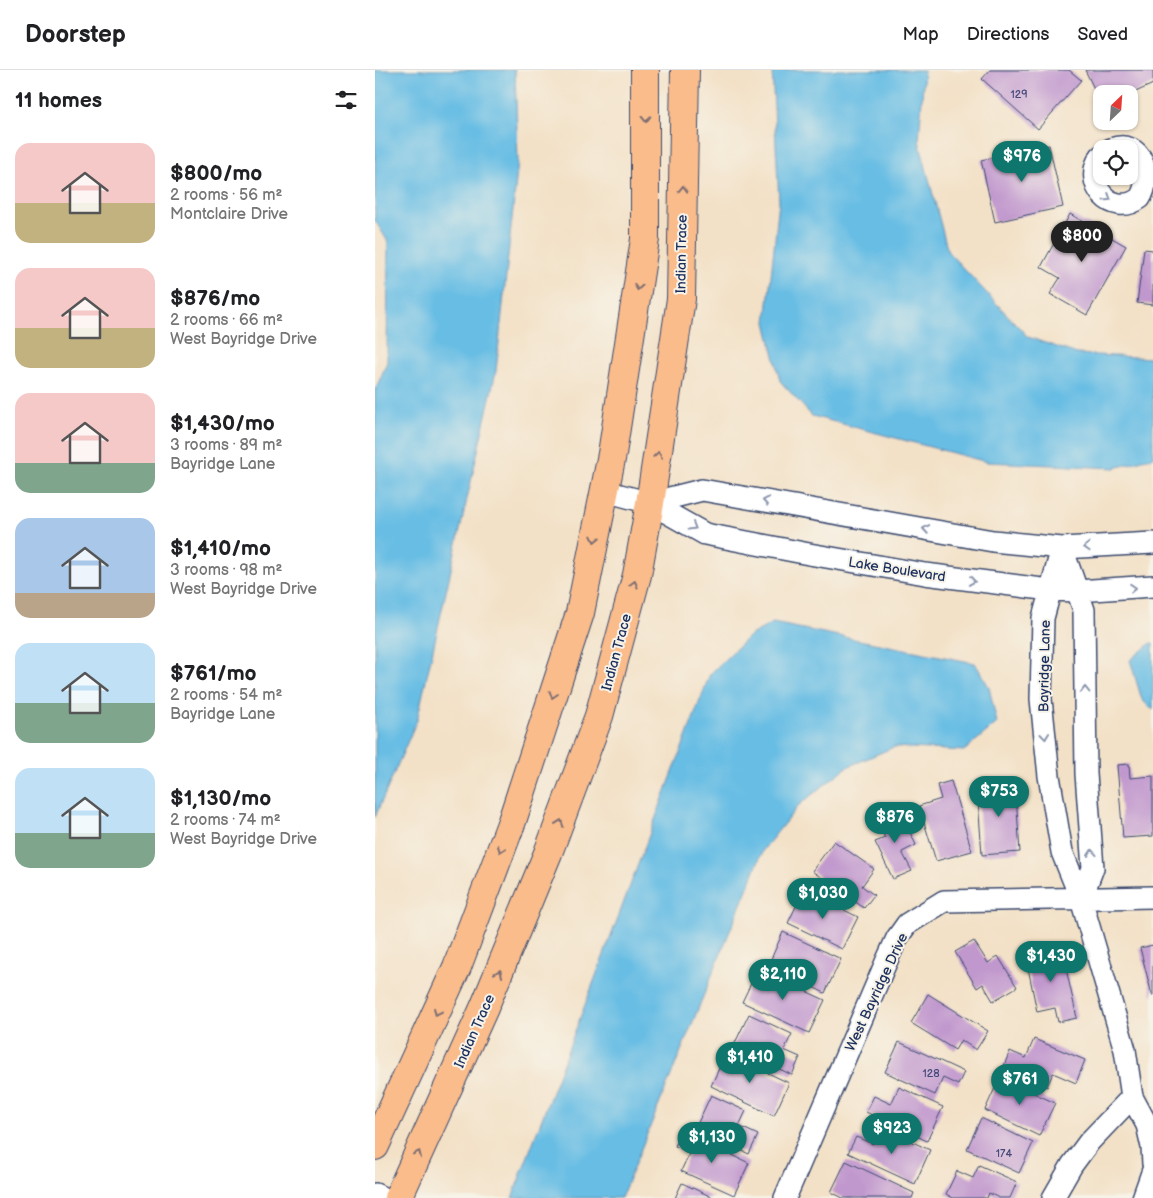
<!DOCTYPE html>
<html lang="en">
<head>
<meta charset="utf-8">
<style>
	:root { --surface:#fff; --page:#f6f6f6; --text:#202124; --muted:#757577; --line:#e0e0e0; --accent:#0f766e }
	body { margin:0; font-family:"Balsamiq Sans",sans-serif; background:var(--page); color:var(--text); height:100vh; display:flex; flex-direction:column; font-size:19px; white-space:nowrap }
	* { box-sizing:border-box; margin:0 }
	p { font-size:16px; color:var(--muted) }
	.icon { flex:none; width:28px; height:28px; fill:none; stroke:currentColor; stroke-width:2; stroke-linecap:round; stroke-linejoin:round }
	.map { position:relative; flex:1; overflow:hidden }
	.sheet { display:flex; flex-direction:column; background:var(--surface); width:375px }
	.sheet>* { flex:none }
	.needle { width:32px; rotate:25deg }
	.buttons { position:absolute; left:718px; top:15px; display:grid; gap:10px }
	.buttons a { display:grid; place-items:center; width:45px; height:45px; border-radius:10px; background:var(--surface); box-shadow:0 1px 4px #0004; font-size:25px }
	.price { position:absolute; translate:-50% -42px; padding:0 11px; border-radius:18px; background:var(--accent); color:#fff; font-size:16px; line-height:32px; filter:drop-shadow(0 1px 2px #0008) }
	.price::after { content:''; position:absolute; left:50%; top:30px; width:15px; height:11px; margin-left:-8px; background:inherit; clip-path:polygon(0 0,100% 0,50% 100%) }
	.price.selected { background:#222; color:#fff }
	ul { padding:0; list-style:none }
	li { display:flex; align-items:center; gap:15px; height:125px; padding:0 15px }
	li span { display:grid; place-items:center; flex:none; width:140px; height:100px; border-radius:15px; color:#555 }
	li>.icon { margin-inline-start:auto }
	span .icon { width:60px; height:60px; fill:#fffc; stroke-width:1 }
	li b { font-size:21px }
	h2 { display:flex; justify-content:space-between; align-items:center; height:60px; padding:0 15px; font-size:21px }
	header { display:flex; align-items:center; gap:30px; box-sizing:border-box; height:70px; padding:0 25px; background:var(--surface); border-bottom:1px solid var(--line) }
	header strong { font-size:24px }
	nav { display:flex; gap:28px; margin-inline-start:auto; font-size:18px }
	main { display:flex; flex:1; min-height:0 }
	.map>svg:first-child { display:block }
	.water { fill:#68bde4; stroke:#4276a1 }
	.building { fill:#c198ce }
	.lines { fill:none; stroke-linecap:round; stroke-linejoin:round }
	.minor-casing { stroke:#3b4a6e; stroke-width:24 }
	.major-casing { stroke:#3b4a6e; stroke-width:30 }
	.minor { stroke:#fff; stroke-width:21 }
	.major { stroke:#fabc8b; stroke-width:28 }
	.oneway { stroke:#7f6e72 }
	.oneway2 { stroke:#8d97ae }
	.labels { text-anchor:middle; stroke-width:4; stroke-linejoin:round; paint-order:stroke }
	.number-label { font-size:11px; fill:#44497a }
	.street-label { font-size:14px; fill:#1b2f5e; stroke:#f7f3e8 }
</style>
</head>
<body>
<header>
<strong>Doorstep</strong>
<nav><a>Map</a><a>Directions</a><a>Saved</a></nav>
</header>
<main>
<section class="sheet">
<h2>11 homes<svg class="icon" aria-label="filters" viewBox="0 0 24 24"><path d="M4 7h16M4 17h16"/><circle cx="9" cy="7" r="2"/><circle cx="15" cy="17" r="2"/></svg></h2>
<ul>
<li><span style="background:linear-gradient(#f6c9c9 60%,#c2b280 0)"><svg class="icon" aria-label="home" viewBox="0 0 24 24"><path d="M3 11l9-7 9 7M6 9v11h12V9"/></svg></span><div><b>$800/mo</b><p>2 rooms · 56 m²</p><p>Montclaire Drive</p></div></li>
<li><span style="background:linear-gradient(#f6c9c9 60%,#c2b280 0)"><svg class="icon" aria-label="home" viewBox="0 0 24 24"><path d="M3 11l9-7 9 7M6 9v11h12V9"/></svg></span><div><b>$876/mo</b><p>2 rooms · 66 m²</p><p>West Bayridge Drive</p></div></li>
<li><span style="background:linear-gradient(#f6c9c9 70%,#7fa58c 0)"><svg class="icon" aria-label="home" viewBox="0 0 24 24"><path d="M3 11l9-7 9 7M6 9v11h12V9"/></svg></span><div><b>$1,430/mo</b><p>3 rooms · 89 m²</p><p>Bayridge Lane</p></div></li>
<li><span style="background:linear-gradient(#a9c7e8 75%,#b9a48a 0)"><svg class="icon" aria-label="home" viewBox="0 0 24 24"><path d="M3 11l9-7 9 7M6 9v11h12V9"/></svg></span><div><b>$1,410/mo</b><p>3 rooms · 98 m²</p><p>West Bayridge Drive</p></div></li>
<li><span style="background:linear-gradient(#bfe0f5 60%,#7fa58c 0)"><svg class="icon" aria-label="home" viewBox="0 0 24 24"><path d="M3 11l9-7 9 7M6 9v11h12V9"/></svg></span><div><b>$761/mo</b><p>2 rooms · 54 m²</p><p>Bayridge Lane</p></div></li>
<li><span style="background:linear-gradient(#bfe0f5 65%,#7fa58c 0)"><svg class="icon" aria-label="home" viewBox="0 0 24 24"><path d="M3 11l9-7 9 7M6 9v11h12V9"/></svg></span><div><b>$1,130/mo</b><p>2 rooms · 74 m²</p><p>West Bayridge Drive</p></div></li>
</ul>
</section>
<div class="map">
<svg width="778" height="1128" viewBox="0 0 778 1128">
	<rect width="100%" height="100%" fill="#f7f3e8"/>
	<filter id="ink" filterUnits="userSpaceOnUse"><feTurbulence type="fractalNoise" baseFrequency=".02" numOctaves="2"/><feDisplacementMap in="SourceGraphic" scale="10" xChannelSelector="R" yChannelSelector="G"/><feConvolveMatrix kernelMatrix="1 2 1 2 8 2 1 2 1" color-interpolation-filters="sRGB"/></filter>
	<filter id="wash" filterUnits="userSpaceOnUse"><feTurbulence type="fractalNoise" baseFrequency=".0096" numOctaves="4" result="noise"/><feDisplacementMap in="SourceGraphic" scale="20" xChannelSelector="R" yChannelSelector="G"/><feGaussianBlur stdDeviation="1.12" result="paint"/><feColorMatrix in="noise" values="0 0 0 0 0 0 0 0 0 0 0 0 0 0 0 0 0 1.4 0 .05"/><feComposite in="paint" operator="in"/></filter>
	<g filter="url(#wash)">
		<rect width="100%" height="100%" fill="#f3e1c7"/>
		<path class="water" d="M0 0H140L143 91 121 301 42 650 0 747V321L12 292 13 172 0 150Z
			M397 0H549L544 71 573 182 653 267 702 284 778 288V387L740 398 612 392 437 346 405 311 391 252 404 132Z
			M398 553 600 593 614 617 622 653 589 681 519 677 472 697 424 735 388 780 246 1128H137L335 604 374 566Z
			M776 573H778V640L767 630 755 590Z"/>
		<g id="blocks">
			<path class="building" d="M615 0H694L706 10 663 59 607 9Z
				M710 0H778V14L754 25V24H726V33Z
				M674 75 688 137 620 152 606 90Z
				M695 144 751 176 712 245 675 224 685 208 666 197Z
				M769 179 778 180V235L762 233Z
				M754 694 755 708 778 706V766L748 768 742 695Z
				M576 711 597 781 561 791 544 736 566 729 562 715Z
				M640 712 645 782 607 785 602 715Z
				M525 741 541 775 527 782 537 801 518 809 500 772 510 768 502 752Z
				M459 771 499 799 487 816 499 825 489 838 437 801Z
				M429 820 483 847 467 879 413 853Z
				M408 862 466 889 450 923 393 896Z
				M599 871 613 893 623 886 642 917 618 931 608 914 602 918 580 882Z
				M778 875V925H777L765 878Z
				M686 876 702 948 683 952 680 938 662 942 650 883Z
				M383 899 450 930 434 963 367 932Z
				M553 924 613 961 601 980 586 970 580 980 536 953Z
				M374 944 417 964 409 980 425 987 417 1005 358 977Z
				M659 969 710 990 701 1013 678 1003 672 1017 628 998 635 981 651 988Z
				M524 972 589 1002 583 1015 568 1008 560 1025 510 1002Z
				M351 983 414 1013 399 1046 336 1016Z
				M625 1007 680 1033 664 1066 610 1040Z
				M524 1017 568 1037 552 1071 491 1042 499 1026 516 1034Z
				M336 1025 371 1041 364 1056 383 1065 374 1084 320 1059Z
				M606 1048 658 1073 644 1103 592 1079Z
				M505 1057 555 1080 540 1114 473 1083 481 1067 498 1074Z
				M307 1061 374 1093 359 1125 306 1101 315 1082 300 1076Z
				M471 1091 539 1123 537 1128H468L456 1122Z
				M604 1095 642 1112 635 1128H624L614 1123 612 1128H578L571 1124 582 1101 598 1108Z
				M307 1113 339 1128H300Z"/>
		</g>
	</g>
	<g filter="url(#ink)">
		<use href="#blocks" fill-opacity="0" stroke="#3b4a6e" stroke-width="1"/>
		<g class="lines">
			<defs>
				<path id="minor" d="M726 86C706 113 737 149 765 128 778 108 768 67 736 79
					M230 421 275 433 330 464 434 484 550 504 675 520 702 521 778 516
					M275 433 327 420 618 471 687 478 778 473
					M706 829 718 798 711 704 709 540 687 478 668 548 666 629 674 706 687 782 706 829 750 980 757 1027 772 1055 777 1077 778 1094
					M0 1124 8 1128
					M410 1128 512 890 522 868 532 854 569 831 778 827
					M678 1128 697 1095 714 1072 757 1027
					M768 1128 778 1100"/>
				<path id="major" d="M0 1076 82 897 137 751 205 543 237 384 270 169V0
					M23 1128 109 938 173 783 224 646 262 505 275 433 306 229 310 0"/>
			</defs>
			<use href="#minor" class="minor-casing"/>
			<use href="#major" class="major-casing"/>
			<use href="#minor" class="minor"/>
			<use href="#major" class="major"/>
		</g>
		<defs><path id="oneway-chevron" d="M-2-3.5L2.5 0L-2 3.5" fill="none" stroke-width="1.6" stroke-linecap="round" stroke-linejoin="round" transform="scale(1.25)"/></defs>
		<g class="oneway">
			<use href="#oneway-chevron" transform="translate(271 49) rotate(89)"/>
			<use href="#oneway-chevron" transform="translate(308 119) rotate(-89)"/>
			<use href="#oneway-chevron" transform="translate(263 217) rotate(99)"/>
			<use href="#oneway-chevron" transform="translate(283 385) rotate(-82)"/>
			<use href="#oneway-chevron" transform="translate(220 469) rotate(102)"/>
			<use href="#oneway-chevron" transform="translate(259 514) rotate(-75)"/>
			<use href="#oneway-chevron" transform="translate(178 625) rotate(108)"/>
			<use href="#oneway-chevron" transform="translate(185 753) rotate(-70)"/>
			<use href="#oneway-chevron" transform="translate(126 779) rotate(110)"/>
			<use href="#oneway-chevron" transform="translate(124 903) rotate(-68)"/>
			<use href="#oneway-chevron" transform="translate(62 942) rotate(115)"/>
			<use href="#oneway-chevron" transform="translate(43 1084) rotate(-65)"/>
		</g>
		<g class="oneway2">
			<use href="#oneway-chevron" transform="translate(733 128) rotate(32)"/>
			<use href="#oneway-chevron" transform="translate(391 431) rotate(-170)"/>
			<use href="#oneway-chevron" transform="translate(318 457) rotate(30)"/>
			<use href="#oneway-chevron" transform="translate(551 459) rotate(-170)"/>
			<use href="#oneway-chevron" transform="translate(712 477) rotate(178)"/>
			<use href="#oneway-chevron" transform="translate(597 511) rotate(8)"/>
			<use href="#oneway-chevron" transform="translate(758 518) rotate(-4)"/>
			<use href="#oneway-chevron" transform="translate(710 620) rotate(-91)"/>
			<use href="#oneway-chevron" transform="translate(670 666) rotate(84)"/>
			<use href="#oneway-chevron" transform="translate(717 783) rotate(-95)"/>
		</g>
	</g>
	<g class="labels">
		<g class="number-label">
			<text x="644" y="28">129</text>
			<text x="556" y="1007">128</text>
			<text x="629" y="1087">174</text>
		</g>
		<g class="street-label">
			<text transform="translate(306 184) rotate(-89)" y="5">Indian Trace</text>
			<text transform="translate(522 499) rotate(9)" y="5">Lake Boulevard</text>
			<text transform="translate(241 582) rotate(-75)" y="5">Indian Trace</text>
			<text transform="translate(669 596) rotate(-89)" y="5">Bayridge Lane</text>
			<text transform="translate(501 922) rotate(-65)" y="5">West Bayridge Drive</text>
			<text transform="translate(99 961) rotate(-66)" y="5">Indian Trace</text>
		</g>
	</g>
</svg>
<div class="buttons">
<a><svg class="needle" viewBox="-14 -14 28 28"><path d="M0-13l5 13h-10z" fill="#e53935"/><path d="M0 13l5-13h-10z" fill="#757577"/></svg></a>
<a><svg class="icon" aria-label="locate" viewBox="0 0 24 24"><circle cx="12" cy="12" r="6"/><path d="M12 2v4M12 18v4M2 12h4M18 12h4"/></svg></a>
</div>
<b class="price" style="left:647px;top:113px">$976</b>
<b class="price selected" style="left:707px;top:193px">$800</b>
<b class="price" style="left:624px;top:748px">$753</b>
<b class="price" style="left:520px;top:774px">$876</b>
<b class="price" style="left:448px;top:850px">$1,030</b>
<b class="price" style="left:676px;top:913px">$1,430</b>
<b class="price" style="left:408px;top:931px">$2,110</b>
<b class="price" style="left:375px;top:1014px">$1,410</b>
<b class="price" style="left:645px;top:1036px">$761</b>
<b class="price" style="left:517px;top:1085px">$923</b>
<b class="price" style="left:337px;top:1094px">$1,130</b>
</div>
</main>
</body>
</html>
